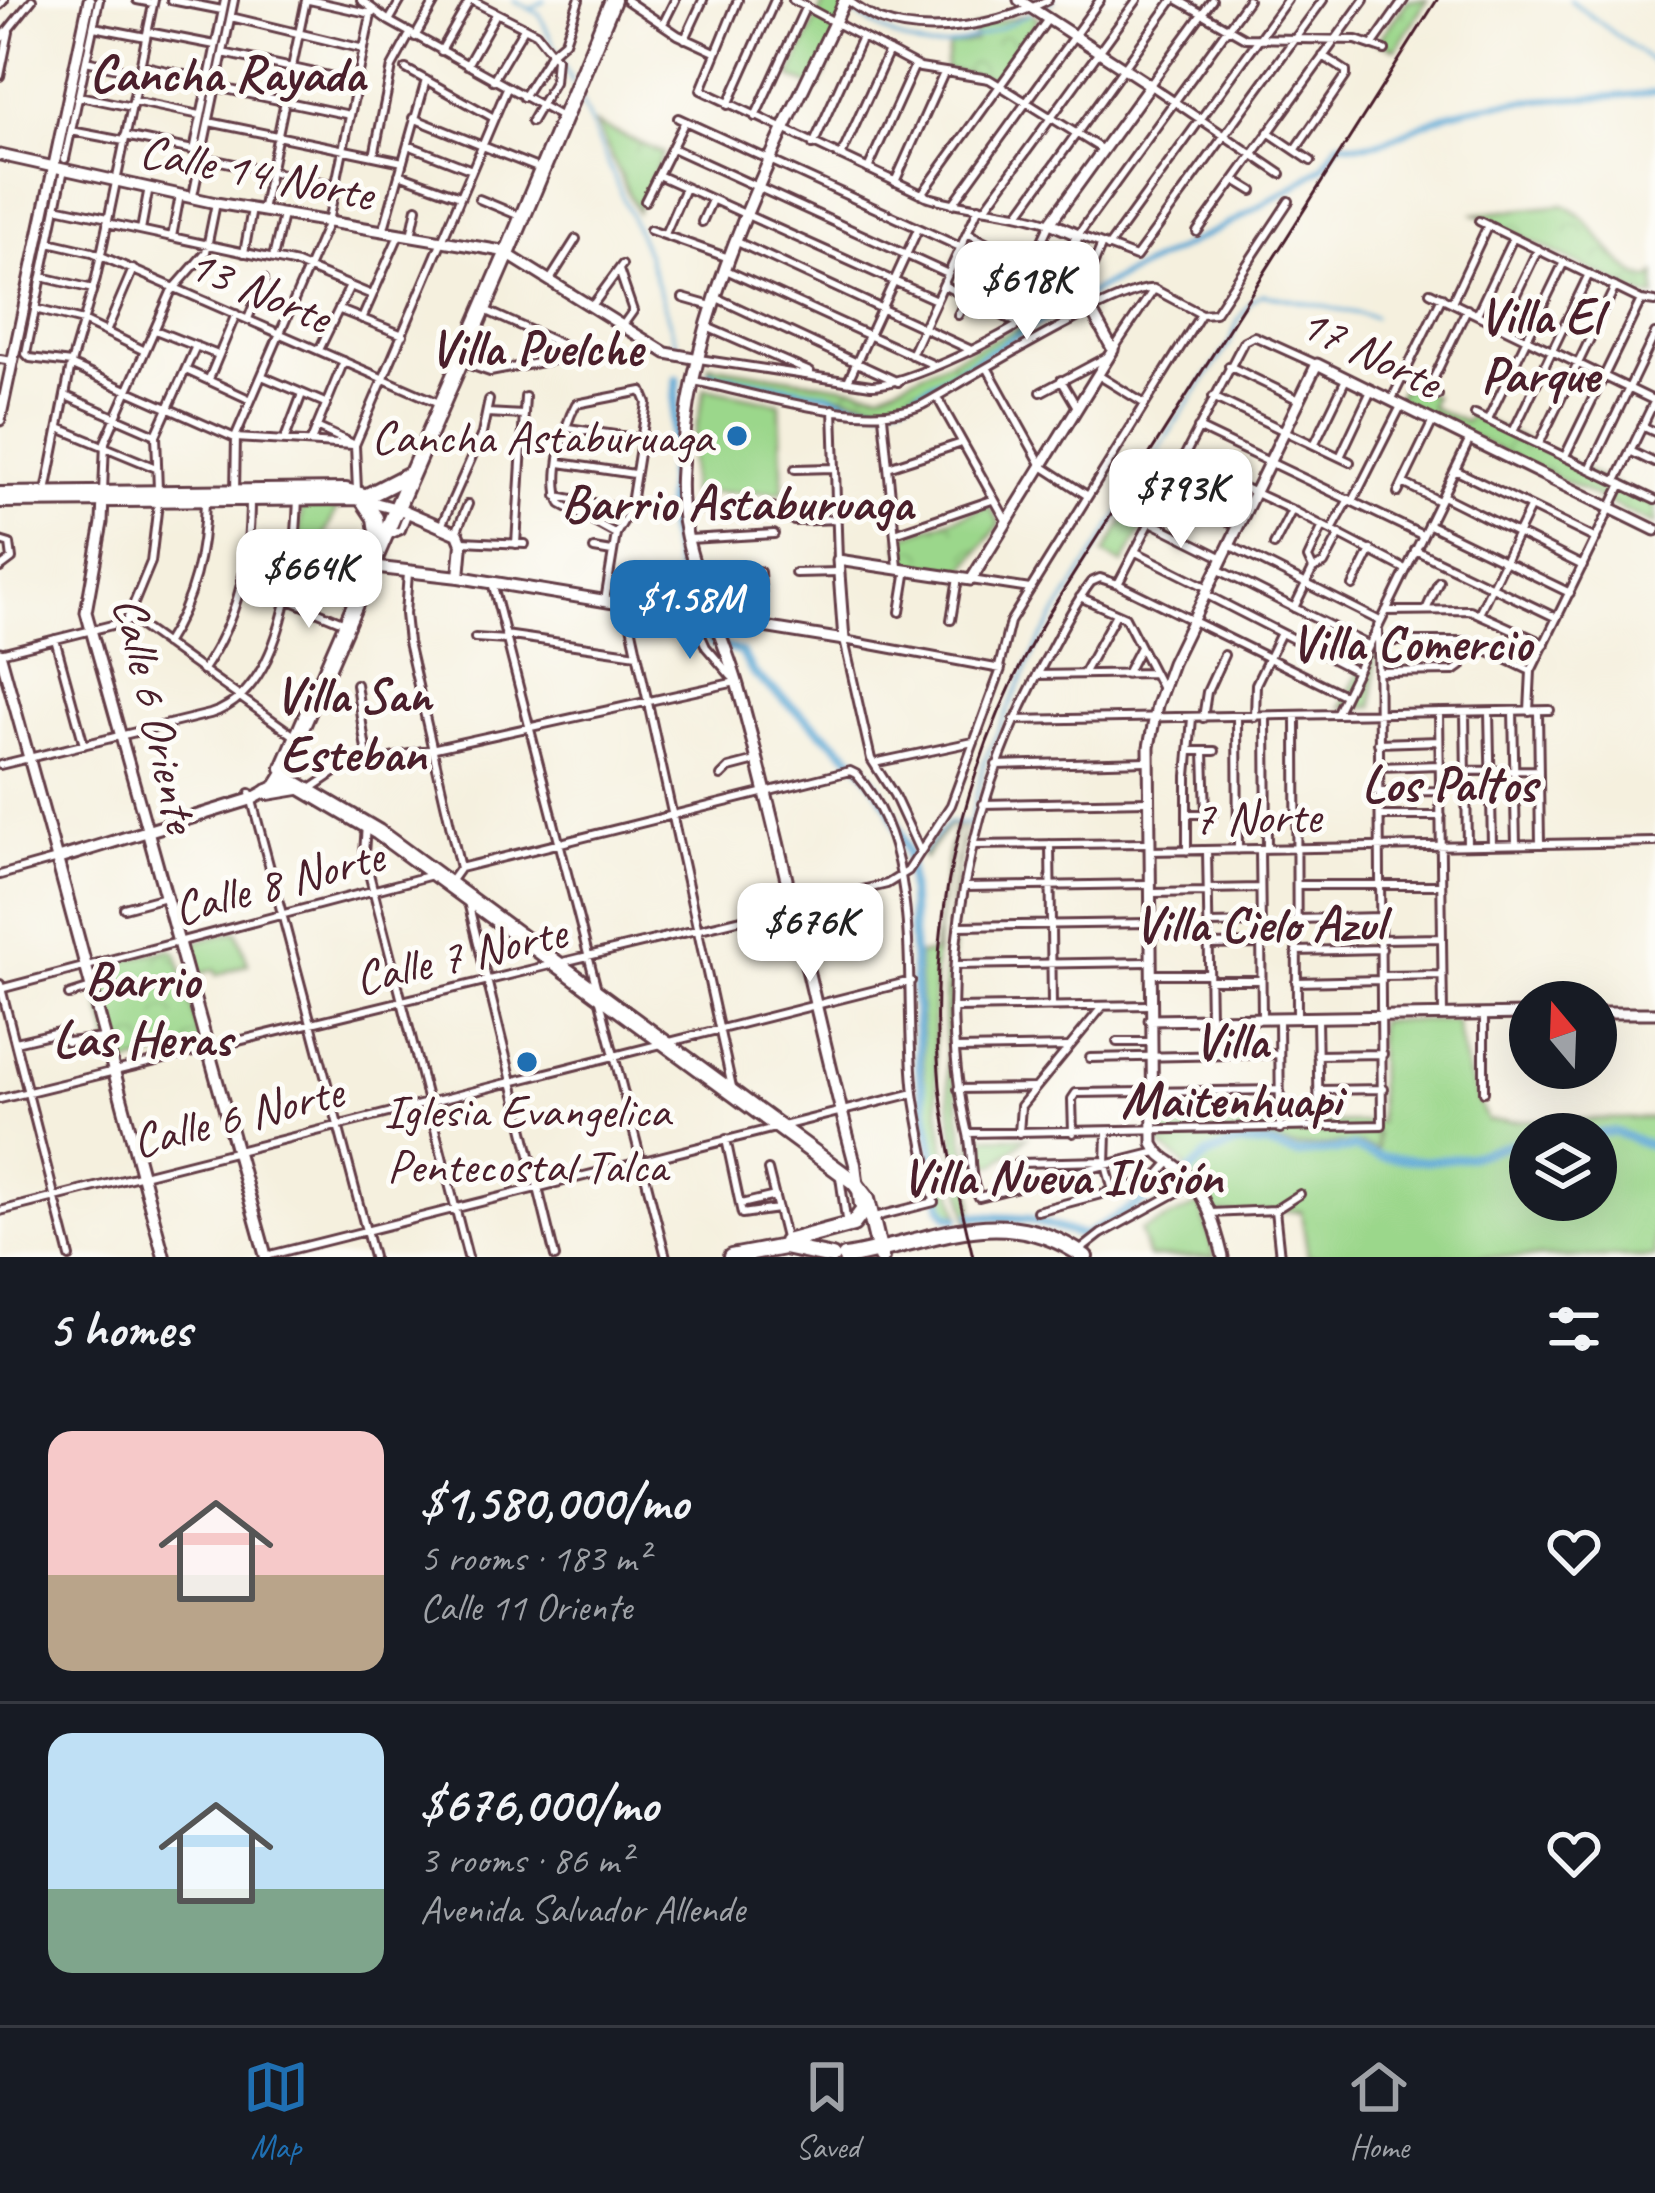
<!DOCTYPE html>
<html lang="en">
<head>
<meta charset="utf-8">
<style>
	:root { --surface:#171b24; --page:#20242c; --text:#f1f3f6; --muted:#9ea1a6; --line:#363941; --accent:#1f6fb2 }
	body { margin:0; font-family:Caveat,sans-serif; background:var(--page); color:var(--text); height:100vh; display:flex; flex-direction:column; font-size:45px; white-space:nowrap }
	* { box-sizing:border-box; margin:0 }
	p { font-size:39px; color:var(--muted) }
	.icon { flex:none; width:66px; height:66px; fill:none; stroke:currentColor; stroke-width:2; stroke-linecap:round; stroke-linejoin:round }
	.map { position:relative; height:1257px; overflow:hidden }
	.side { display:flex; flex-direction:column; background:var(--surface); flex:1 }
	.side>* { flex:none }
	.needle { width:78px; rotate:341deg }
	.buttons { position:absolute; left:1509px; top:981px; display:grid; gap:24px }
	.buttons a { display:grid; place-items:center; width:108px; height:108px; border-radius:50%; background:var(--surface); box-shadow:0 12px 48px #0002; font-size:60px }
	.price { position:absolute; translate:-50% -102px; padding:0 27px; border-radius:24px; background:#fff; color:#222; font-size:39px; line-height:78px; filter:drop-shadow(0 3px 6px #0008) }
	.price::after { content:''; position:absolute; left:50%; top:72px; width:36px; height:27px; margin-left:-18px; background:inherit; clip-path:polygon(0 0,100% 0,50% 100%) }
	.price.current { background:var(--accent); color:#fff }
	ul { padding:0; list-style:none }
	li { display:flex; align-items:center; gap:36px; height:300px; padding:0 48px }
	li+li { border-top:3px solid var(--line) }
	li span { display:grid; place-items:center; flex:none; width:336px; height:240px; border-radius:24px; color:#555 }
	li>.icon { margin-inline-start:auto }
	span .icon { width:144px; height:144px; fill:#fffc; stroke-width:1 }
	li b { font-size:51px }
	h2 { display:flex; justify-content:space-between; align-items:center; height:144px; padding:0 48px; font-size:51px }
	.tabs { display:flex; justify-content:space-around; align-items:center; height:168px; border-top:3px solid var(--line); background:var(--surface); font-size:33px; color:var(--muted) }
	.tabs a { display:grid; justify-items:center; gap:6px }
	.tabs .current { color:var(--accent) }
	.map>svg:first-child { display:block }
	.grass { fill:#9bd78b; stroke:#727b5b; stroke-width:3; fill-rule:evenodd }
	.park { fill:url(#park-crowns); stroke:#727b5b; stroke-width:3 }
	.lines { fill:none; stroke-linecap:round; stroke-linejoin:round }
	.stream { stroke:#5ba8d4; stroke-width:3 }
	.canal { stroke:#5ba8d4; stroke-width:6 }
	.river { stroke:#5ba8d4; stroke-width:9 }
	.minor-casing { stroke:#643e46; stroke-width:12 }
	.tertiary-casing { stroke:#643e46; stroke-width:15 }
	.secondary-casing { stroke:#643e46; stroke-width:16 }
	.primary-casing { stroke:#643e46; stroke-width:20 }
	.minor { stroke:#fff; stroke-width:6 }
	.tertiary { stroke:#fff; stroke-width:9 }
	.secondary { stroke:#fff; stroke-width:10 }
	.primary { stroke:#fff; stroke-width:14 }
	.rail { stroke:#4a1f2b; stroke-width:3 }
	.poi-dot { fill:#1f6fb2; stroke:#fdfcf7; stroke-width:4.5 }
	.labels { text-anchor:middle; stroke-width:10; stroke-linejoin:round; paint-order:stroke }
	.street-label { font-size:48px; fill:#4a1f2b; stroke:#fdfcf7 }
	.poi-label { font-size:48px; fill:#4a1f2b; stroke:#fdfcf7; text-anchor:end }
	.neighbourhood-label { font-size:51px; font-weight:bold; fill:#4a1f2b; stroke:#fdfcf7 }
</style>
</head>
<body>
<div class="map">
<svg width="1655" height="1257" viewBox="0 0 1655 1257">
	<defs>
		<pattern id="park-crowns" width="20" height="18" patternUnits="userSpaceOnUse" patternTransform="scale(3)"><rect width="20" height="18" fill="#9bd78b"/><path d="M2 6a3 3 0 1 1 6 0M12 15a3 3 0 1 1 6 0" fill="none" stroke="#87b878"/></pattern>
	</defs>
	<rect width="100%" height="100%" fill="#fdfcf7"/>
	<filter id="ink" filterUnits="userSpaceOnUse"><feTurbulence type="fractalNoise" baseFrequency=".00833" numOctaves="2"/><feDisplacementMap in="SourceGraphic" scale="24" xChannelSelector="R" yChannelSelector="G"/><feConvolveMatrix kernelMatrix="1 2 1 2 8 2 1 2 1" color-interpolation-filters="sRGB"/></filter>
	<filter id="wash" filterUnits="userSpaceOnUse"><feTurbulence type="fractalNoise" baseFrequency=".004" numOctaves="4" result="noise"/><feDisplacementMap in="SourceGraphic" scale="48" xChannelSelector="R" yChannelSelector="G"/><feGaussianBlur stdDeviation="2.7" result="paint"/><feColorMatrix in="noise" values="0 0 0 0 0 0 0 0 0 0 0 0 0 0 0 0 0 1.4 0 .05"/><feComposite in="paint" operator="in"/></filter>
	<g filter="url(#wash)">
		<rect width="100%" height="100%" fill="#f5f0de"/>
		<path class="grass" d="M825 0H836L853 11 818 89 790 77Z
			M705 388 780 403 783 492 690 493 691 449Z
			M959 824C948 842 946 872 943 895 926 1004 932 1108 959 1215L950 1213 944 1205 925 1089 918 955 933 952 955 826H949L925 858 922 856 947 825Z
			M964 825 949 921 953 944 950 1012 953 1066 973 1202 972 1221 968 1222C940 1074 935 974 964 825Z
			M237 931 248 964 217 975 215 969 196 975 187 944Z
			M1378 1021H1456L1467 1072 1487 1121 1655 1118V1257H1308L1301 1211 1215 1214 1181 1161 1162 1147 1158 1125 1379 1122ZM1530 1134H1596V1200H1530Z
			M1200 1204 1215 1257H1148L1140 1231Z"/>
		<path class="park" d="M1408 0H1427L1396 49 1377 42Z
			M1031 13 1038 19 997 79 945 69 949 46 975 41 973 28Z
			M596 124 663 153 637 212Z
			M1563 205C1596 218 1610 267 1649 280L1655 274V297L1645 296 1475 214Z
			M1076 292 1081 302 905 399 875 401 709 373V365L881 392 1037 319Z
			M1404 383 1434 396 1430 407 1465 422 1471 414 1655 504V525L1396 400Z
			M1139 496 1156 504 1123 564 1104 554Z
			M340 502 299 590 295 587 302 503Z
			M989 506 1000 524 964 570 903 563 899 538Z
			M1370 650 1375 652 1373 707H1341Z
			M169 949 177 953 201 1042 196 1048 121 1065 114 1060 92 974 96 968Z
			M1377 1132V1150L1359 1144 1292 1147 1244 1134Z
			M971 1137H1027L996 1164 973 1165Z"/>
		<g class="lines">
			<path class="stream" d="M514 0 539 14 573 84
				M1570 0 1655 64
				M846 8C869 22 896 41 923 47 951 52 1005 27 1031 13
				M1040 8 1054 0
				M531 9 545 0
				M580 98 647 254 678 348
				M908 853 914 854
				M922 853 948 823 970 824 984 762 1039 642 1184 409 1229 345 1238 321 1252 300 1263 294 1374 317"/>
			<path class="canal" d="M709 373 827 394 853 403 882 406 905 399 1105 285 1235 221 1296 185 1322 167 1339 142C1385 153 1410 125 1452 113 1518 94 1588 102 1655 92"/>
			<path class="river" d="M677 379 667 513 679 573 710 642 741 652 753 673 862 766 890 807 908 853 920 1076 942 1207 949 1216 957 1218
				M1576 1134 1615 1132 1655 1147
				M972 1216 1028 1219 1084 1236 1182 1179 1208 1155 1238 1143 1265 1145 1297 1154 1355 1148 1380 1157 1426 1161 1471 1156 1530 1138"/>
		</g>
	</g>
	<g filter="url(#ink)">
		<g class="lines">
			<defs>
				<path id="minor" d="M137 0 153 3
					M171 0 222 10
					M309 0 372 14
					M361 0 389 21 558 115
					M471 0 536 33 556 58 554 82 531 122
					M626 0 678 35 715 52
					M738 0 701 90 926 196C967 210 1008 208 1050 223L1032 262
					M793 0 920 68 989 79 1103 150
					M847 0C857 7 868 15 880 20 931 39 1002 23 1048 0
					M1178 0 1245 38 1356 40 1385 50
					M1212 0 1150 85 1281 174
					M1248 0 1078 235 1136 257 1323 0
					M0 5 4 0
					M231 17 364 49
					M389 21 401 0
					M663 24 675 0
					M94 27 146 37
					M148 32 215 45
					M415 37 436 0
					M685 39 703 0
					M0 40 32 0
					M1373 44 1404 0
					M441 51 470 0
					M223 53 357 82
					M86 61 139 73
					M141 65 207 80
					M467 65 496 14
					M406 69 494 118
					M0 76 9 32
					M493 80 524 28
					M216 87 350 115
					M79 96 132 107
					M523 97 551 53 565 41 579 0
					M133 101 200 115
					M728 105 775 0
					M755 117 806 6
					M413 118 535 167
					M678 118 960 247
					M209 122 403 162
					M71 131 124 141
					M1268 132 1311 161
					M125 136 193 150
					M408 145 472 170
					M813 145 861 39
					M672 148 948 274
					M1296 149 1346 76V71L1323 56
					M194 151 225 0
					M374 156 392 67 410 34
					M841 156 889 51
					M201 157 336 185
					M65 159 99 0
					M64 169 26 354 30 358 71 363
					M868 169 915 65
					M399 174 460 196
					M658 175 936 300
					M1235 180 1253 191
					M895 182 944 73
					M922 194 1048 19
					M193 196 234 0
					M479 199 515 214
					M645 201 685 121
					M953 204 1100 0
					M56 207 108 218
					M986 207 1137 0
					M262 211 306 0
					M1020 212 1173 0
					M1479 221 1641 300 1655 302
					M702 222 712 200
					M107 223 297 264 372 295
					M141 230 149 187
					M650 230 729 258
					M383 232 426 80
					M1197 232 1364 0
					M967 233 1060 278
					M665 234 685 188
					M411 236 417 208
					M172 237 180 195
					M735 241 969 349
					M49 242 92 252 439 403
					M1108 247 1287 0
					M244 253 252 209
					M273 258 283 215
					M955 259 1047 305
					M619 270 633 311 623 325
					M726 270 934 365
					M42 277 93 289
					M550 280 576 239
					M943 285 1019 324
					M1154 289 1201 314 1215 313 1289 201
					M1430 292 1655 401
					M1055 296 1092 268 1102 244
					M683 298 711 306
					M717 298 898 382
					M1452 302 1488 225
					M592 306 622 265
					M35 309 83 321 145 351
					M340 310 403 335
					M485 310 596 360
					M1477 314 1513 238
					M958 315 967 298
					M248 319 264 279
					M362 319 399 235
					M1501 326 1538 249
					M709 328 810 372
					M155 330 218 355
					M106 332 133 269
					M319 350 350 286
					M1113 350 1154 289
					M911 355 979 207
					M0 359 13 361
					M699 359 871 385C904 386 1019 331 1044 307 1056 296 1059 278 1067 265
					M464 363 490 372 563 358 571 351
					M72 366 235 438 353 445
					M1229 366 1299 400
					M988 369 1042 466 1088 496
					M186 370 251 400
					M1392 372 1438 395
					M1098 375 1145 404
					M262 376 325 403
					M209 379 236 314
					M1061 380 1077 407
					M694 381C755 393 866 430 922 405 960 384 1122 284 1154 289
					M848 381 918 229
					M1428 390 1467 309
					M1041 392 1107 357
					M66 396 156 435
					M937 397 1007 522
					M1213 397 1350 462
					M1391 401 1442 297
					M833 409 838 560
					M487 413 524 415
					M1475 414 1655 500
					M883 416 898 567
					M1488 419 1564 262
					M1642 426 1655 432
					M316 427 351 443
					M59 428 156 468
					M568 428 642 439
					M1198 428 1422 535
					M1513 432 1589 274
					M284 441 302 394
					M311 441 344 361
					M1539 444 1615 287
					M1314 445 1346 379
					M1630 451 1655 463
					M1565 456 1641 300
					M1340 457 1371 391
					M1182 459 1292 510 1405 569
					M560 463 634 474
					M888 467 959 444
					M795 469 833 468
					M1590 469 1655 334
					M1455 470 1596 539
					M1616 481 1655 400
					M1405 484 1439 501
					M158 490 156 435 196 346
					M357 490 355 445 507 88
					M1166 491 1238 527
					M46 492 72 360 96 278 154 0
					M103 492 105 442 171 292 206 252 216 203
					M235 493 236 435 328 222 372 10
					M1398 493 1433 421
					M557 496 630 510
					M1443 496 1583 566
					M1353 501 1401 406
					M684 510 773 507
					M794 521 836 519
					M1151 522 1223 558
					M1428 524 1570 593
					M441 526 482 434 489 400
					M1332 530 1349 499
					M456 533 468 504
					M895 533 992 500
					M387 536 401 530 408 512
					M689 539 774 534
					M0 541 10 544 12 559 0 568
					M463 541 525 544
					M516 544 525 397
					M1229 545 1380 621
					M1274 545 1292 510
					M594 549 612 552
					M1415 550 1557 618
					M1136 552 1208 588
					M1217 569 1368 645
					M1313 569 1324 564 1340 534
					M408 573 405 614 408 642 460 868
					M795 573 839 572
					M700 575 753 569 760 572 764 627
					M971 580 1030 589
					M492 582 666 1257
					M1118 584 1344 695
					M1353 586 1371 550
					M1205 594 1356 671
					M1080 597 1125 617 1162 689
					M287 599 345 623
					M605 601 616 534 630 510 647 403 642 391 576 404C563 427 551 479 561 504L616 534
					M627 607 732 1087
					M1294 608 1313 569 1308 558 1323 526
					M1426 610 1439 581
					M1386 611 1470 610 1545 644
					M900 612 907 569
					M1479 613 1530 508
					M693 618 706 647 731 676
					M127 620 151 562 158 503
					M951 620 958 578
					M505 635 637 654
					M475 638 507 640
					M55 639 84 745
					M1378 641H1468L1531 671
					M165 644C194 600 204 552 205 500
					M0 653 132 620 296 737
					M999 667 1010 622 1201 314
					M202 671C239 617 250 563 250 499
					M1378 672 1454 671 1461 666V641
					M1083 674 1116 614
					M1126 674 1140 647
					M1037 675 1153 673
					M356 684 368 763
					M1513 711 1516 844
					M1529 711 1531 671 1622 484
					M1538 711 1540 844
					M1439 712 1443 1015
					M1465 712 1467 845
					M1489 712 1492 844
					M1336 714 1470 439
					M1266 716 1267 849
					M1296 716 1297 1018
					M1237 717 1238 850
					M1255 717 1256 684 1281 633
					M1203 718 1207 692 1224 655
					M1014 720 1550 710
					M1378 743 1439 741
					M1189 751H1215
					M1204 751 1206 814
					M874 763 973 742
					M0 765 210 714C284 692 296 561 298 496
					M996 765 1147 761
					M1379 767 1440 765
					M1440 771 1539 770
					M721 776 729 768 756 761
					M312 788 340 769 736 682
					M1379 792 1441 791
					M250 793 373 1257
					M983 804 1147 801
					M1187 814H1213
					M1380 816H1441
					M366 824 364 854 468 1257
					M1050 844 1052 1006
					M973 845 1147 843
					M1260 849 1262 1018
					M1207 850 1210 1019
					M1149 851 1655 842
					M1187 851V776L1192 718
					M0 875 57 859
					M450 882 460 868 850 771 856 774C927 853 902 996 914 1093 919 1129 928 1166 934 1202L875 1217
					M1297 885H1440
					M966 887 1148 884
					M1208 889 1260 888
					M1152 893 1208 892
					M826 900 834 930 869 922 862 890
					M468 902 555 1257
					M124 908 165 897
					M1296 919 1381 917
					M1208 924 1261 923
					M960 926 1149 923
					M1261 931 1295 930
					M1152 933 1208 932
					M1382 939 1441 938
					M1209 945 1261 944
					M1296 951 1382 949
					M563 962 887 884 908 871 951 805 1001 669 844 640 871 759 894 795 920 851
					M956 965 1149 962
					M1153 974H1209
					M1382 976 1442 975
					M1211 980H1261
					M1296 982 1382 980
					M0 984 70 1257
					M0 989 432 875
					M69 995 91 988
					M956 1008 1150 1005
					M1484 1015V1092
					M1317 1018 1319 1128
					M1279 1019 1280 1129
					M15 1042 58 1032 67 1042 104 1038
					M1117 1042H1151
					M956 1049 1067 1047
					M1317 1055 1383 1054
					M1090 1058 1279 1054
					M958 1089 1034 1088
					M1318 1090 1384 1089
					M0 1099 550 965
					M1107 1132 1106 1165 1113 1191
					M968 1133 1382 1125 1378 626
					M1019 1133 1021 1106 1103 1006
					M1073 1133 1072 1099 1076 1093 1279 1090
					M726 1139 742 1214 778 1209
					M1157 1152 979 1197C968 1176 973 1155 968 1134 930 973 969 796 1049 653 1062 629 1074 604 1091 582L1100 578 1118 584 1244 341 1254 336 1316 364
					M768 1170 785 1238
					M840 1177 847 1226
					M994 1192 995 1185 1018 1163 1106 1161
					M741 1204 775 1196
					M1275 1210 1280 1257
					M0 1211 911 981
					M1037 1211 1154 1180 1169 1163
					M1211 1213 1275 1210 1300 1194
					M1078 1252 1101 1234 1192 1184
					M266 1256 914 1093"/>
				<path id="tertiary" d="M0 155 216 203 502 251 666 353 699 359
					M0 420 89 0
					M103 497 102 523 86 612 147 829
					M714 619 844 640 838 560 971 580 1113 350 1068 268V256L1078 235 1050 223 1150 85 1019 0
					M0 653 57 859
					M1596 1013H1655
					M1150 1020 1530 1014
					M1223 1257C1215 1224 1206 1194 1181 1170 1170 1160 1160 1158 1153 1144L1149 747 1157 705 1172 663 1317 364 1655 530"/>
				<path id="secondary" d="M845 0C775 151 687 308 681 478 678 553 718 617 738 687 782 844 813 1006 855 1164L860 1205
					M0 493 346 489 372 496
					M0 502 359 499 405 511 458 534 462 544 459 577
					M371 567 459 577 714 619
					M147 829 266 1257
					M164 1257 57 859 252 799 276 786 286 770"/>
				<path id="primary" d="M613 0 507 254 284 768 291 781 378 832 854 1182 867 1199 881 1257
					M369 495 412 473
					M363 500 375 518 379 545
					M268 792 298 787
					M786 1242 853 1224 862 1212
					M731 1257 784 1247 832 1257
					M845 1257C933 1243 1001 1198 1085 1257"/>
			</defs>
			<use href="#minor" class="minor-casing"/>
			<use href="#tertiary" class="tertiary-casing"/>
			<use href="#secondary" class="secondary-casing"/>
			<use href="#primary" class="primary-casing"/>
			<use href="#minor" class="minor"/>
			<use href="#tertiary" class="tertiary"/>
			<use href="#secondary" class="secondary"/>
			<use href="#primary" class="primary"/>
			<path class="rail" d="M973 1257C960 1201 946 1144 940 1086 924 921 965 755 1049 613L1437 0"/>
		</g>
	</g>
	<g class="poi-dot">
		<circle cx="737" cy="436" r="12"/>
		<circle cx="527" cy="1062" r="12"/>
	</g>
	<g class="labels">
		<g class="street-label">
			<text transform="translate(257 171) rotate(11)" y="17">Calle 14 Norte</text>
			<text transform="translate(260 289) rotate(23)" y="17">13 Norte</text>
			<text transform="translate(1371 351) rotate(26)" y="17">17 Norte</text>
			<text transform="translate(157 714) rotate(77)" y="17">Calle 6 Oriente</text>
			<text transform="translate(1257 816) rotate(-1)" y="17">7 Norte</text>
			<text transform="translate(278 881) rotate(-15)" y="17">Calle 8 Norte</text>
			<text transform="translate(460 954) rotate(-13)" y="17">Calle 7 Norte</text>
			<text transform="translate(237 1115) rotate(-14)" y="17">Calle 6 Norte</text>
		</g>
		<g class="poi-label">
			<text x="713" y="453">Cancha Astaburuaga</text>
			<text x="527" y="1127" text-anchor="middle">Iglesia Evangelica<tspan x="527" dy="55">Pentecostal Talca</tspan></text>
		</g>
		<g class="neighbourhood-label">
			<text x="227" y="91">Cancha Rayada</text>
			<text x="1540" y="333">Villa El<tspan x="1540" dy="59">Parque</tspan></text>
			<text x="536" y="365">Villa Puelche</text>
			<text x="737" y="520">Barrio Astaburuaga</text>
			<text x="1411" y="660">Villa Comercio</text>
			<text x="353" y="712">Villa San<tspan x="353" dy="59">Esteban</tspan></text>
			<text x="1449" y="801">Los Paltos</text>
			<text x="1259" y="941">Villa Cielo Azul</text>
			<text x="142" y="997">Barrio<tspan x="142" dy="59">Las Heras</tspan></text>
			<text x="1231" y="1058">Villa<tspan x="1231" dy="59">Maitenhuapi</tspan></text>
			<text x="1062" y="1194">Villa Nueva Ilusión</text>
		</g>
	</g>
</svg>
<div class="buttons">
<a><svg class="needle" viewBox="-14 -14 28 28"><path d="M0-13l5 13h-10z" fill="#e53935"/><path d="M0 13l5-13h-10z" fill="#9ea1a6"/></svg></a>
<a><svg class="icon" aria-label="layers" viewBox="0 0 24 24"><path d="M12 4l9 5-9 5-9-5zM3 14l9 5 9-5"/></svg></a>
</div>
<b class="price" style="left:1027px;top:343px">$618K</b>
<b class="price" style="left:1181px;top:551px">$793K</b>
<b class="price" style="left:309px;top:631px">$664K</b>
<b class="price current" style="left:690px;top:662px">$1.58M</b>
<b class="price" style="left:810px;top:985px">$676K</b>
</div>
<section class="side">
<h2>5 homes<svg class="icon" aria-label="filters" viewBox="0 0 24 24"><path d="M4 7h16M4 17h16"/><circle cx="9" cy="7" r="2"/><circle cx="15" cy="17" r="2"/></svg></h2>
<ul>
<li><span style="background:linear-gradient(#f6c9c9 60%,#b9a48a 0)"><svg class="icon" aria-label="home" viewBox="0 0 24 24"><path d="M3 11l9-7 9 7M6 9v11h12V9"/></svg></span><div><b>$1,580,000/mo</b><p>5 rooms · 183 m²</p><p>Calle 11 Oriente</p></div><svg class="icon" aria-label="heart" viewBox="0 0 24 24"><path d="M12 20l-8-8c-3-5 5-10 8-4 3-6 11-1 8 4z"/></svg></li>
<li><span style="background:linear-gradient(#bfe0f5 65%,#7fa58c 0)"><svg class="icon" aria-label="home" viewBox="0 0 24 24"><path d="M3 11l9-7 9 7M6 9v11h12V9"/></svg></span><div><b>$676,000/mo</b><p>3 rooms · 86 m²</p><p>Avenida Salvador Allende</p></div><svg class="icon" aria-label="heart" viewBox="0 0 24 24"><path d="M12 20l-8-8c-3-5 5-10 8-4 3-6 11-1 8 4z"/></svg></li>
</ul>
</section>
<nav class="tabs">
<a class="current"><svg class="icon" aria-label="map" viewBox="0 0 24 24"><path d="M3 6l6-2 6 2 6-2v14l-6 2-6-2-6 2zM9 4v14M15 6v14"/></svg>Map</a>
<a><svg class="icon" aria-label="saved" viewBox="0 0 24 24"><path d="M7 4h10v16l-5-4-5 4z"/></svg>Saved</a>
<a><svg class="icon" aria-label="home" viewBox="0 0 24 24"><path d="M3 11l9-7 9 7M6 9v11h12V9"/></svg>Home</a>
</nav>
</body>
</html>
